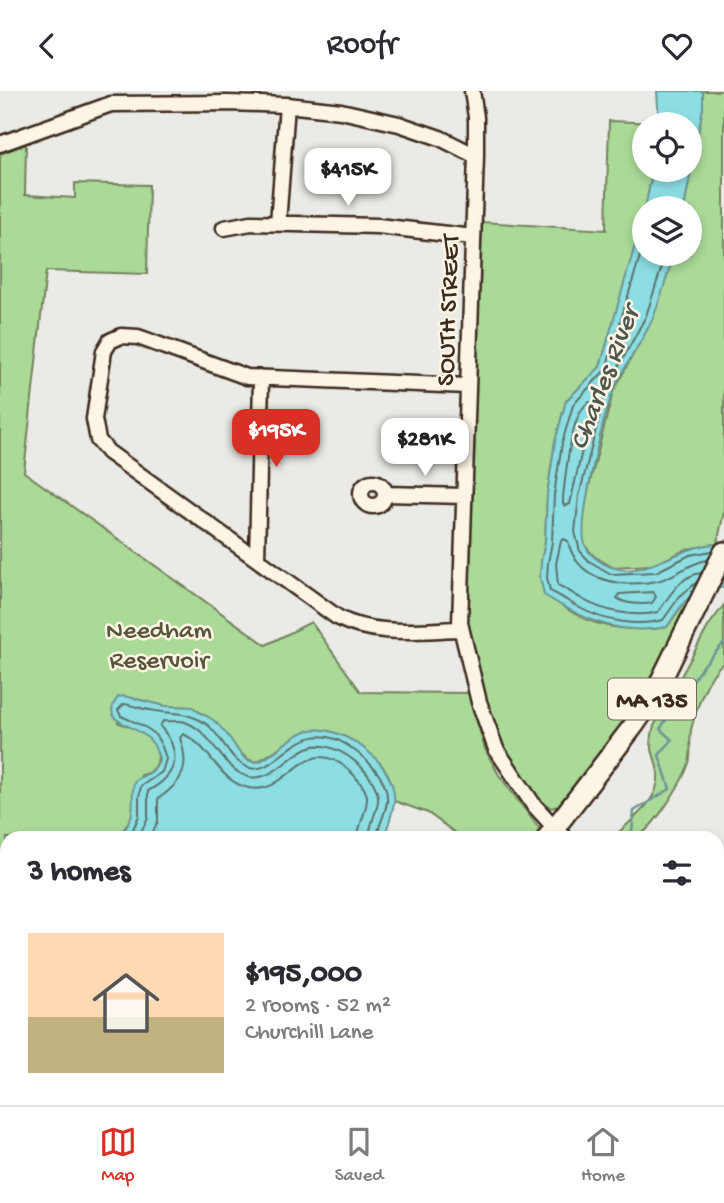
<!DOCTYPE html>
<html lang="en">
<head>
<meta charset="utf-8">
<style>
	:root { --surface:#fff; --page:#f2f2f3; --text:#2b2b33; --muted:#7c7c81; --line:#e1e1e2; --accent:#d93025 }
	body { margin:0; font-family:"Gochi Hand",sans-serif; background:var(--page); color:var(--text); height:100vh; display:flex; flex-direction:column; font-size:26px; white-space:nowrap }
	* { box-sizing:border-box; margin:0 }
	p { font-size:23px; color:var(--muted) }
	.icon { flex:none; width:38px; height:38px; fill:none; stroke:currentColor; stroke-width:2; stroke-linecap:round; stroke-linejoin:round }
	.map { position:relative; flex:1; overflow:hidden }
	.sheet { position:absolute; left:0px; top:740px; width:724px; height:275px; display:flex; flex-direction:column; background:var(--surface); border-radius:21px 21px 0 0; box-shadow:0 4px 10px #0003 }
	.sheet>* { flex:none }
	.fabs { position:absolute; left:632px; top:21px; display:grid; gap:14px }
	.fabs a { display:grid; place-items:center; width:70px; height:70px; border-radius:50%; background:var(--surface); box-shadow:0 4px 10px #0003; font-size:35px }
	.price { position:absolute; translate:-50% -60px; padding:0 16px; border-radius:14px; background:#fff; color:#222; font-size:23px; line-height:46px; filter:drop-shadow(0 2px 4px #0008) }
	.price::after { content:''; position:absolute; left:50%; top:42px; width:21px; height:16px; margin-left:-10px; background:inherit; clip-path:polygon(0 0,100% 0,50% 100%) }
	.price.active { background:var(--accent); color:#fff }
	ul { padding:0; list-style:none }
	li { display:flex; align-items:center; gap:21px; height:175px; padding:0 28px }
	li span { display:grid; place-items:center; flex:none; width:196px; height:140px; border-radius:0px; color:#555 }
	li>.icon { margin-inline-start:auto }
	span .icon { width:84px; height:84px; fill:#fffc; stroke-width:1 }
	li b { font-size:30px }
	h2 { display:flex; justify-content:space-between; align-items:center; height:84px; padding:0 28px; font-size:30px }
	header { display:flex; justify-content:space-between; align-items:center; height:91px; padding:0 28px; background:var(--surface); font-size:32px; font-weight:600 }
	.tab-bar { display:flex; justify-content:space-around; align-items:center; height:98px; border-top:2px solid var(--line); background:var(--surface); font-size:19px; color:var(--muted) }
	.tab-bar a { display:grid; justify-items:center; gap:4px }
	.tab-bar .active { color:var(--accent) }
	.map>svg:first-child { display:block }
	.green { fill:#aad998; stroke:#72825b; stroke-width:2 }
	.water { fill:#8cdee3; stroke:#6c9694; stroke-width:2 }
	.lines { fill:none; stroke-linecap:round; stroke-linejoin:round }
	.shore { stroke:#5b726d; stroke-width:2 }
	.stream { stroke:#6c9694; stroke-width:2.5 }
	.minor-casing { stroke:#3b2a1e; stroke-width:19 }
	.major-casing { stroke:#3b2a1e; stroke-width:24 }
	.minor { stroke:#fcf5e5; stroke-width:14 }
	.major { stroke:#fcf5e5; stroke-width:19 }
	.labels { text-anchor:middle; stroke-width:5; stroke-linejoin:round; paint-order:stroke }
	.shield { fill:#fcf5e5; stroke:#75675a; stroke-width:2 }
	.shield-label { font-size:24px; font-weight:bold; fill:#3b2a1e }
	.street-label { font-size:26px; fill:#3b2a1e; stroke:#fcf5e5 }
	.park-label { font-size:26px; fill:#57563c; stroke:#fcf5e5 }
	.water-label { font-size:28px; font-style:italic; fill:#4f574f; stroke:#fcf5e5 }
</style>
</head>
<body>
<header><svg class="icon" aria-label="back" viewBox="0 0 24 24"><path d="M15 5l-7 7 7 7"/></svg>Roofr<svg class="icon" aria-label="heart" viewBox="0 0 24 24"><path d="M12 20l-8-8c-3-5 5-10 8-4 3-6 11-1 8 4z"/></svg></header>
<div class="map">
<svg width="724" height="1014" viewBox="0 0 724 1014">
	<rect width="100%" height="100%" fill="#eaeae6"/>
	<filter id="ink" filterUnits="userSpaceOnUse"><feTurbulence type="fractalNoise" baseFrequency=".0143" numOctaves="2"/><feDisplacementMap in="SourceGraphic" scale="14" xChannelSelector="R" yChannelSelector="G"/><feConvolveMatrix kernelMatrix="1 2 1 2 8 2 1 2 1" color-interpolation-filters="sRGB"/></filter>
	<g filter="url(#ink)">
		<path class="green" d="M703 0H724V421L717 453 687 458 654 474 612 476 594 465 585 455 582 440 586 407 613 301 652 228 674 163H690V117H684L703 16Z
			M609 30 659 32 644 33V79H653L652 84 640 141 600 276 566 310 555 351 547 404 545 451 541 471 551 508C560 512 566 518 575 523 601 538 638 541 667 536L685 510 698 498 654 586 636 614 558 715 551 717 540 709 507 664 484 615 468 533 481 131 606 139Z
			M26 53 25 104 75 107V92L149 94 147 183 46 180 24 381 266 554 311 531 361 601 469 602 485 658 499 684 541 740 535 747H462L428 722 394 710C393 703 392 695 390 688 380 663 333 630 305 641 288 647 267 669 254 671 234 664 228 639 211 628 205 623 198 622 193 616L165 615 136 608 118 631C126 635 137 637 144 642 161 655 165 678 141 684L133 723 124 738 123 747H7V920L0 925V63Z
			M724 514V571C707 585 696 618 691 639 689 650 692 662 689 672 683 690 653 740 635 747 629 749 620 747 613 747 630 729 661 710 658 682 655 660 647 660 654 635L709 534Z
			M103 1008H173L181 1014H96Z
			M363 1008H412V1014H363Z"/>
		<path class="water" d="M657 0H703V16L684 117H645L653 79H690V33H659Z
			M644 123V163H674C667 184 661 208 652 229 641 253 624 275 613 300 604 323 575 437 586 456 590 464 602 473 611 476 647 489 684 450 724 453V497C690 495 684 511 667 536 619 545 583 528 544 504L540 486 541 471 545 451 547 404 555 351 566 310 600 276Z
			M124 605 165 615 193 616C197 622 204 623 210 627 217 631 224 640 229 646 236 655 242 671 255 671 268 671 292 642 310 639 345 634 398 674 394 711 393 723 387 736 384 747H123C123 738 129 734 131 726 135 714 130 702 135 690 142 684 153 683 157 674 161 669 158 664 156 659 146 630 95 637 118 606Z"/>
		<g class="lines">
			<path class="shore" d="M644 152 606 278 573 314 562 352 554 404 552 451 548 472 547 486 550 500C561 505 570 512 580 517 603 530 638 536 663 529L680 505 697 491
				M666 163 646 225 606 299 579 405 575 441 580 460 589 470 611 483 656 481 690 464 712 460
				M590 311 592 315 570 413 565 415 563 413V406C566 384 570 320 590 311Z
				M701 482C679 485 670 505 658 521 637 527 601 520 582 508 573 503 567 498 558 494L556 473 561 450 564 448 568 450C577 491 621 497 657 490 675 486 689 472 707 469
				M653 501 656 506 652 512C642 514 624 513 617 507L619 503Z
				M129 747 139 725V706L141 695 162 681 166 668C158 637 147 637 121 625L118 619 124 613C133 614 141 618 150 619 173 624 184 619 205 632 222 643 229 671 250 677 279 685 301 617 354 659 370 671 389 690 387 711 385 724 378 735 377 747
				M138 747 148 727V700C178 684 183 661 160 635L163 630C170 631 179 629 185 631 214 641 222 680 249 686 273 691 290 662 310 656 336 647 381 685 378 711 376 723 369 735 369 747
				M150 747 158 730V708C184 690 190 676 180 647L183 643C211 655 218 691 249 697 291 705 302 639 349 679 356 686 365 696 367 705 368 719 358 733 358 747"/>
			<path class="stream" d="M624 747 632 741 634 720 670 698 659 664 672 649 660 638 702 576 724 552
				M0 842 7 845
				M415 1008V1014"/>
			<defs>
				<path id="minor" d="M472 0 476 26V65L460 532 479 611 496 658 533 713 564 747
					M0 53 111 13 228 12 287 14 341 20 399 33 440 47 476 65
					M278 132 287 14
					M224 137 251 132 378 135 473 146
					M361 403a12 12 0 1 1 24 0a12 12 0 1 1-24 0Z
					M386 403 464 405
					M257 468 261 287
					M461 538C421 539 373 546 337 526L108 361 98 349 94 328 104 260 110 250 121 245 138 246 247 286 468 295
					M718 800 724 791
					M718 878 724 888"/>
				<path id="major" d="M547 747 634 634 652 608 724 461
					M341 1014 345 1008"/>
			</defs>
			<use href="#minor" class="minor-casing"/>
			<use href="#major" class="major-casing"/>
			<use href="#minor" class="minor"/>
			<use href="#major" class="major"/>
		</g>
	</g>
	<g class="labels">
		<rect class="shield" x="608" y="587.5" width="88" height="41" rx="5"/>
		<g class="shield-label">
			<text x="652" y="616">MA 135</text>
		</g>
		<g class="street-label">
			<text transform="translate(446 219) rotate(-88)" y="9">SOUTH STREET</text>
		</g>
		<g class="park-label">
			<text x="159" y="546">Needham<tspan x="159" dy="30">Reservoir</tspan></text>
		</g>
		<g class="water-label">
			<text transform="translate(602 286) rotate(-69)" y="10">Charles River</text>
		</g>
	</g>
</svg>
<div class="fabs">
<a><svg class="icon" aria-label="locate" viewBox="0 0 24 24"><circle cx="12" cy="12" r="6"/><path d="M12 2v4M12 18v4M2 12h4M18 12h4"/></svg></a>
<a><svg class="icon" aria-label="layers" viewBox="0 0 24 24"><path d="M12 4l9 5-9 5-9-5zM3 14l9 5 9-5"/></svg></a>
</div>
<b class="price" style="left:348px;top:117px">$415K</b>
<b class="price active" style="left:276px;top:378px">$195K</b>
<b class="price" style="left:425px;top:387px">$281K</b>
<section class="sheet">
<h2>3 homes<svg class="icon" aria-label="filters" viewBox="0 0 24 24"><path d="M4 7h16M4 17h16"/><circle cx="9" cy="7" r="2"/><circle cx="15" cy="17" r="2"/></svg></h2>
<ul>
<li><span style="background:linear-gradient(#ffd9b3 60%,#c2b280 0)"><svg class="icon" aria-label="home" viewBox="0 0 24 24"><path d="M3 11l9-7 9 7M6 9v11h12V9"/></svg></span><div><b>$195,000</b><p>2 rooms · 52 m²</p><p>Churchill Lane</p></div></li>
</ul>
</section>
</div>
<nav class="tab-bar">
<a class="active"><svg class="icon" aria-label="map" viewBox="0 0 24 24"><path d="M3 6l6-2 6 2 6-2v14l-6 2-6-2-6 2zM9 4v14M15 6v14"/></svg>Map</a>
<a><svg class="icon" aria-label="saved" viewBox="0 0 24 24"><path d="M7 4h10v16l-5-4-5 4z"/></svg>Saved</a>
<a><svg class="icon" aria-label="home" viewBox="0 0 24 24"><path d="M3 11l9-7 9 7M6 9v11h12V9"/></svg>Home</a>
</nav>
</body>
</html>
